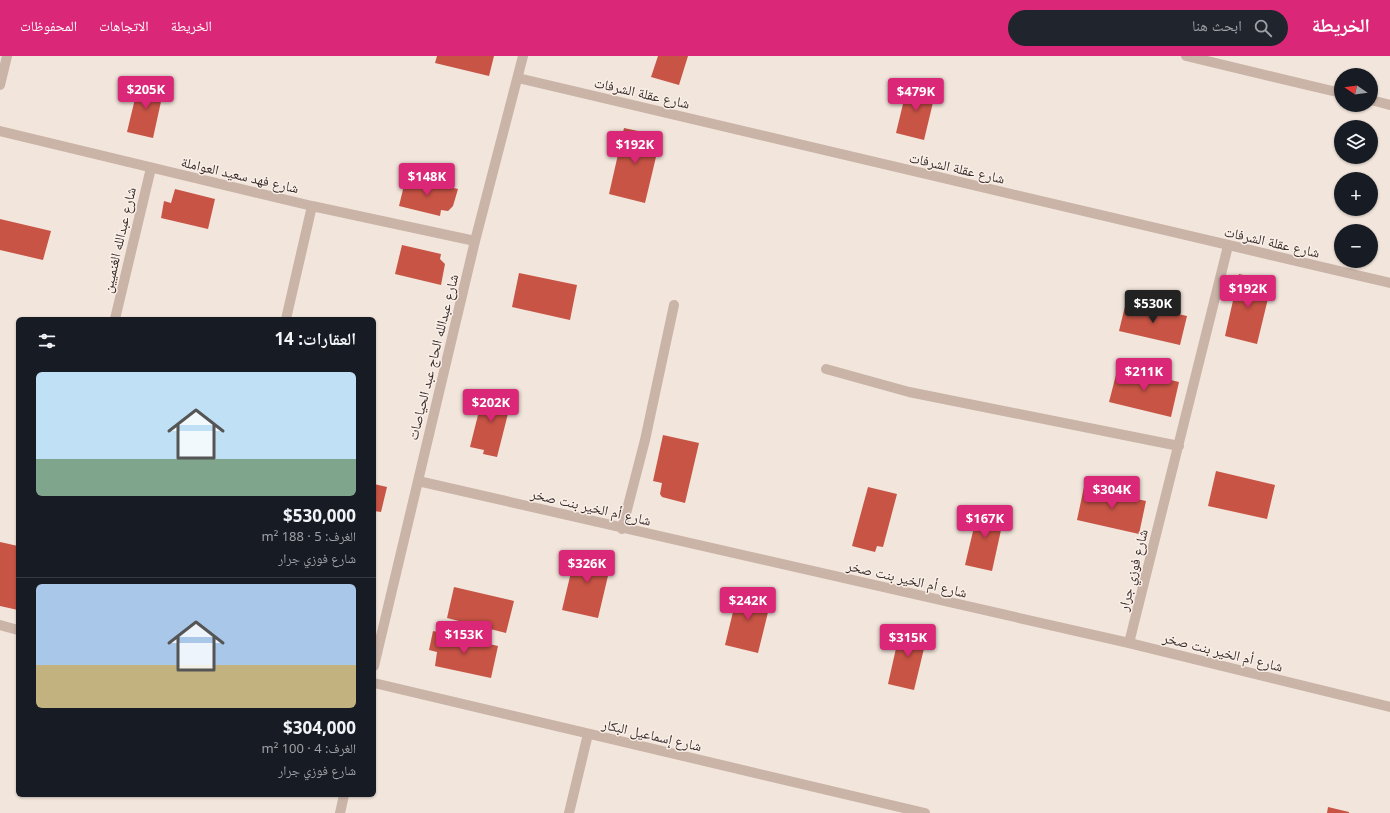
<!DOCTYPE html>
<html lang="ar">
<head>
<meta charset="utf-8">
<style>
	:root { --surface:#171b24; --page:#20242c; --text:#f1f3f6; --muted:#9ea1a6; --line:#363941; --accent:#db2777 }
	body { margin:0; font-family:"Noto Sans","Noto Naskh Arabic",sans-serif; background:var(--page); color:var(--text); direction:rtl; height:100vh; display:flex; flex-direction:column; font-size:15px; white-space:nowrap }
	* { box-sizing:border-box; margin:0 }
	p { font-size:13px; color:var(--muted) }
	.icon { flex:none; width:22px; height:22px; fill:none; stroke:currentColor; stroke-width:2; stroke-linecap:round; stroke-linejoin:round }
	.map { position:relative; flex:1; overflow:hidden; direction:ltr }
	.drawer { position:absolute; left:16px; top:261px; width:360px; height:480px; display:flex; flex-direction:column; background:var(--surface); border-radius:6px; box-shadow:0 1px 3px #0004; direction:rtl }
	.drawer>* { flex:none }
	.needle { width:26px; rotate:283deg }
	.fabs { position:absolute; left:1334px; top:12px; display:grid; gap:8px }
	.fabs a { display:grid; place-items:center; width:44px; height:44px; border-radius:50%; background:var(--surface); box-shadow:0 1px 3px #0004; font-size:20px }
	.price { position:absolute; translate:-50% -34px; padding:0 9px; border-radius:4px; background:var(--accent); color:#fff; font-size:13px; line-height:26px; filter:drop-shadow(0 1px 2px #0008) }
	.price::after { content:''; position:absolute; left:50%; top:24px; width:12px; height:9px; margin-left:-6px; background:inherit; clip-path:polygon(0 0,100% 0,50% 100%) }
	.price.on { background:#222; color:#fff }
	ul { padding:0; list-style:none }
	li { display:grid; align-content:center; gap:8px; height:212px; padding:0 20px }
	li+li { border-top:1px solid var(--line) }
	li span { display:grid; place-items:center; height:124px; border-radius:6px; color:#555 }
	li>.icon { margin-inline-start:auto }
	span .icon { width:72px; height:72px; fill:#fffc; stroke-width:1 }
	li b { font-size:17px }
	h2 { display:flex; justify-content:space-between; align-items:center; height:48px; padding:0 20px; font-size:17px }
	header { display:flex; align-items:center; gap:24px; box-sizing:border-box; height:56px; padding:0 20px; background:var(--accent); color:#fff }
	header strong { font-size:19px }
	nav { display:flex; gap:22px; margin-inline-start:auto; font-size:14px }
	.search { width:280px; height:36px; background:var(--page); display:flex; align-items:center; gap:10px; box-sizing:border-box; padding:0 14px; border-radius:22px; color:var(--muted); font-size:15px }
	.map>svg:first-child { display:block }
	.building { fill:#c75445 }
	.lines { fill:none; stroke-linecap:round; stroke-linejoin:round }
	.minor { stroke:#cab3a7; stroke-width:10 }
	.labels { text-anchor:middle; stroke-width:3; stroke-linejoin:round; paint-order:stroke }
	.street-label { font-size:14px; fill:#372b28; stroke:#faefe8 }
</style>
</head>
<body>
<header>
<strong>الخريطة</strong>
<div class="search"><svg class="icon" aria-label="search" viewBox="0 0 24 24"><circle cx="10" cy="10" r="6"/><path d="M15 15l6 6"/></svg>ابحث هنا</div>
<nav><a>الخريطة</a><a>الاتجاهات</a><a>المحفوظات</a></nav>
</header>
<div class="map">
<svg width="1390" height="757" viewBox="0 0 1390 757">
	<rect width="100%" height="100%" fill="#f2e5db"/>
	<path class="building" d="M437 0H494L489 20 435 7Z
		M658 0H688L679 29 651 21Z
		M139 26 164 32 153 82 127 76Z
		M908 27 936 34 924 84 896 77Z
		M624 72 661 80 645 147 609 138Z
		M406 121 458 133 453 150 448 155 441 154 440 160 399 150Z
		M175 133 215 143 208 173 161 162 164 145 171 147Z
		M0 163 51 175 43 204 0 194Z
		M402 189 441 198 440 203 445 208 441 229 395 218Z
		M519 217 577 229 570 264 512 251Z
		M1239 218 1272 226 1257 288 1225 280Z
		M1126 246 1187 260 1180 289 1119 275Z
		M1118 311 1179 326 1171 361 1109 346Z
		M484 335 512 342 497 401 483 398 484 394 470 391Z
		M663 379 699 387 685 447 662 441 660 438 662 427 653 425Z
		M1216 415 1275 429 1267 463 1208 450Z
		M374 428 387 431 381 456 374 455Z
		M868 431 897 438 883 491 877 490 875 496 852 490Z
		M1084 431 1146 445 1139 478 1077 464Z
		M979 450 1005 456 992 515 965 509Z
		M0 486 18 490V554L0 550Z
		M576 495 612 503 598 562 562 554Z
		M454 531 514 545 506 577 447 562Z
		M739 531 756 535 755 540 771 544 758 597 725 589Z
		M901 570 928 576 914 634 888 628Z
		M433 575 498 590 491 622 435 610 437 596 429 594Z
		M1328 751 1349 756V757H1327Z"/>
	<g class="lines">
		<path class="minor" d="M1186 0 1341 37
			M518 22 1390 227
			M0 29 7 0
			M1371 44 1390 49
			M0 75 312 150 475 185
			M115 263 151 112
			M286 263 312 150
			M826 313 909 336 1179 390
			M418 425 1129 587 1390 651
			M622 473 645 384 674 249
			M0 569 18 574
			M1129 587 1228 190
			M374 610 475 185 523 0
			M374 627 925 757
			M340 757 344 739
			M569 757 588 678"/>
	</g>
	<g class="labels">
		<g class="street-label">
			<text transform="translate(642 37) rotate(13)" y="5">شارع عقلة الشرفات</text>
			<text transform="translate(957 112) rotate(13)" y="5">شارع عقلة الشرفات</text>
			<text transform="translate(240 119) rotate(13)" y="5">شارع فهد سعيد العواملة</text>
			<text transform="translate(119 184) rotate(-77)" y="5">شارع عبدالله الغنميين</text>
			<text transform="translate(1272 186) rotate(13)" y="5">شارع عقلة الشرفات</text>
			<text transform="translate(433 301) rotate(-76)" y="5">شارع عبدالله الحاج عبد الحياصات</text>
			<text transform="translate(591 451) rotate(13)" y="5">شارع أم الخير بنت صخر</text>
			<text transform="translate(1133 514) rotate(-76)" y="5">شارع فوزي جرار</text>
			<text transform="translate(907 523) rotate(13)" y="5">شارع أم الخير بنت صخر</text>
			<text transform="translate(1223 596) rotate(14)" y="5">شارع أم الخير بنت صخر</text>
			<text transform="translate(652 679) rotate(13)" y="5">شارع إسماعيل البكار</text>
		</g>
	</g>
</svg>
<div class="fabs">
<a><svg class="needle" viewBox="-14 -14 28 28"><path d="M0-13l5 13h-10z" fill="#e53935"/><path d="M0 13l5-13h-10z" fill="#9ea1a6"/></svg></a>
<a><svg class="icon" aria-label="layers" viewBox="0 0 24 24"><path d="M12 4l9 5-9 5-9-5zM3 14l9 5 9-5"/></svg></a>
<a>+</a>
<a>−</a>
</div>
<b class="price" style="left:146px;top:54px">$205K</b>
<b class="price" style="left:916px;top:56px">$479K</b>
<b class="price" style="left:635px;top:109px">$192K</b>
<b class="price" style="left:427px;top:141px">$148K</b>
<b class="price" style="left:1248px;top:253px">$192K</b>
<b class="price on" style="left:1153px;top:268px">$530K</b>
<b class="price" style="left:1144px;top:336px">$211K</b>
<b class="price" style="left:491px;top:367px">$202K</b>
<b class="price" style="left:1112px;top:454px">$304K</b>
<b class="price" style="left:985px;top:483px">$167K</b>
<b class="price" style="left:587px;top:528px">$326K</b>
<b class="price" style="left:748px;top:565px">$242K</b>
<b class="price" style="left:464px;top:599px">$153K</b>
<b class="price" style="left:908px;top:602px">$315K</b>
<section class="drawer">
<h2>العقارات: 14<svg class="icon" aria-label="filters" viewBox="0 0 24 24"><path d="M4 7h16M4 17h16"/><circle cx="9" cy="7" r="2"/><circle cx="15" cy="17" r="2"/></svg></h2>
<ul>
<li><span style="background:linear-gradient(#bfe0f5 70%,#7fa58c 0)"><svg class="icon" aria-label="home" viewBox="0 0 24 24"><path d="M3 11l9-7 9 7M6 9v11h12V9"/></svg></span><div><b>$530,000</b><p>الغرف: 5 · 188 m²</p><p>شارع فوزي جرار</p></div></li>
<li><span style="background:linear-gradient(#a9c7e8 65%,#c2b280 0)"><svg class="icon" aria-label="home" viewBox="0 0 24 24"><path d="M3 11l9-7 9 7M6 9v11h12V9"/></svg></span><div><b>$304,000</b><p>الغرف: 4 · 100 m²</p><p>شارع فوزي جرار</p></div></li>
</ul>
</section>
</div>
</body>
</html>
